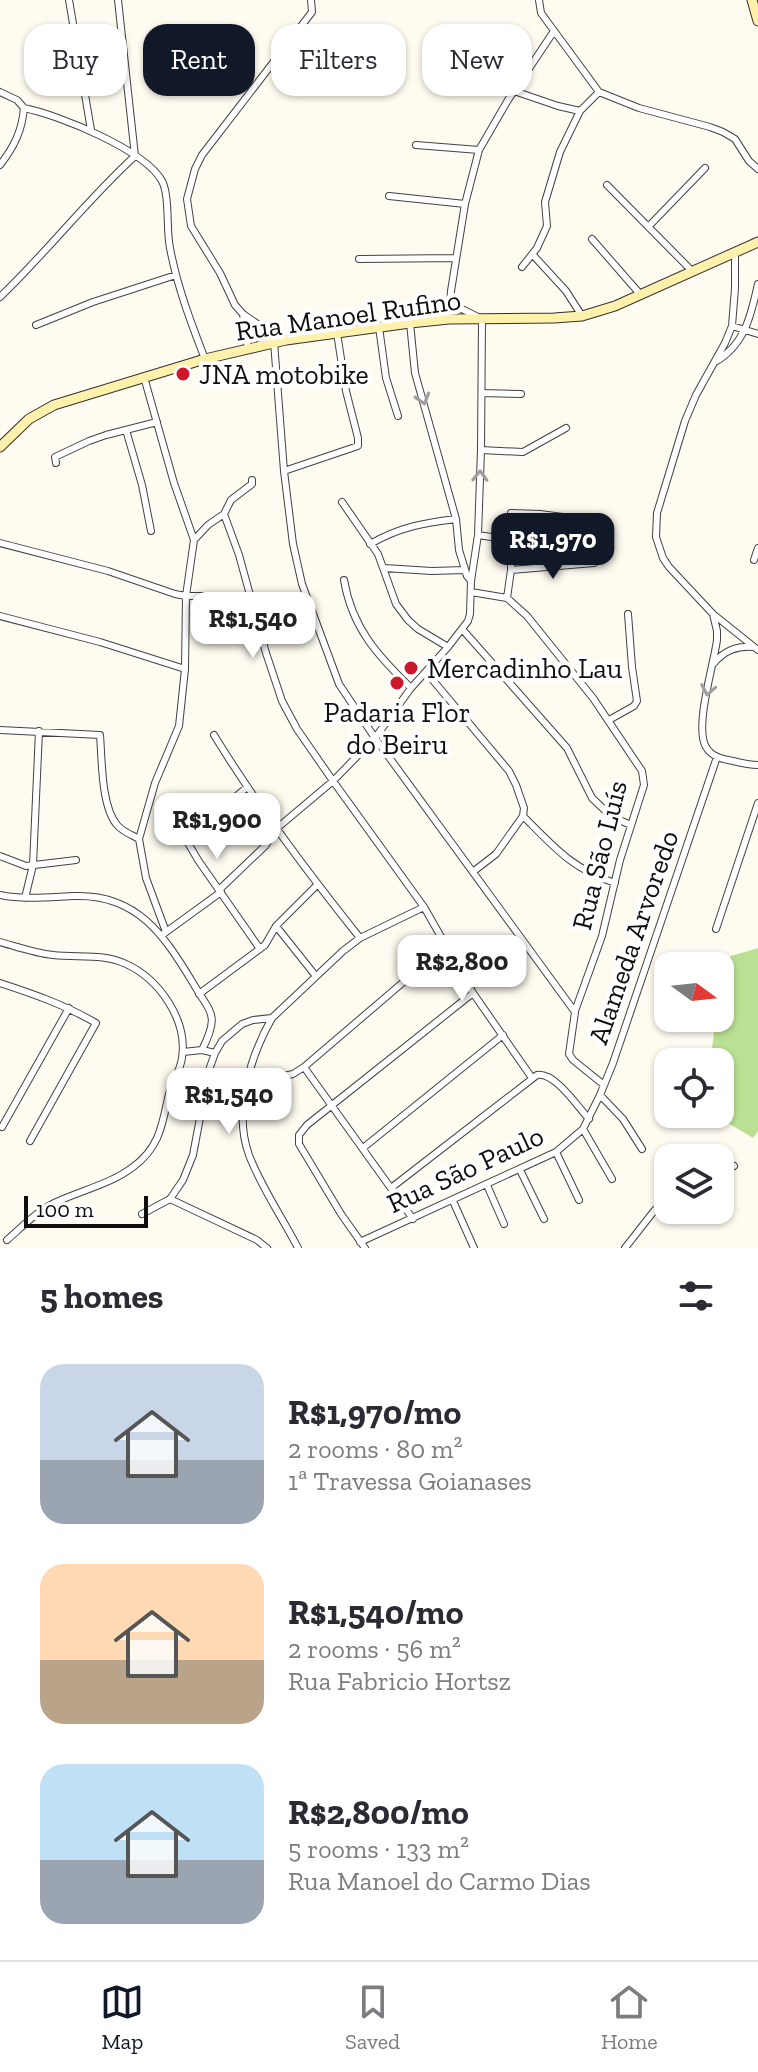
<!DOCTYPE html>
<html lang="en">
<head>
<meta charset="utf-8">
<style>
	:root { --surface:#fff; --page:#f7f7f7; --text:#2b2b33; --muted:#7c7c81; --line:#e1e1e2; --accent:#111827 }
	body { margin:0; font-family:"Zilla Slab",serif; background:var(--page); color:var(--text); height:100vh; display:flex; flex-direction:column; font-size:30px; white-space:nowrap }
	* { box-sizing:border-box; margin:0 }
	p { font-size:26px; color:var(--muted) }
	.icon { flex:none; width:44px; height:44px; fill:none; stroke:currentColor; stroke-width:2; stroke-linecap:round; stroke-linejoin:round }
	.map { position:relative; height:1248px; overflow:hidden }
	.panel { display:flex; flex-direction:column; background:var(--surface); flex:1 }
	.panel>* { flex:none }
	.hud { position:absolute; left:24px; top:24px; width:710px; height:72px; display:flex; gap:16px }
	.needle { width:52px; rotate:105deg }
	.fabs { position:absolute; left:654px; top:952px; display:grid; gap:16px }
	.fabs a { display:grid; place-items:center; width:80px; height:80px; border-radius:16px; background:var(--surface); box-shadow:0 2px 6px #0004; font-size:40px }
	.scale { position:absolute; left:24px; bottom:20px; width:124px; box-sizing:border-box; padding-left:8px; border:4px solid #0f0f0f; border-top:0; font-size:22px; line-height:28px; white-space:nowrap; color:#0f0f0f; -webkit-text-stroke:6px #fff; paint-order:stroke }
	.price { position:absolute; translate:-50% -68px; padding:0 18px; border-radius:16px; background:#fff; color:#222; font-size:26px; line-height:52px; filter:drop-shadow(0 2px 4px #0008) }
	.price::after { content:''; position:absolute; left:50%; top:48px; width:24px; height:18px; margin-left:-12px; background:inherit; clip-path:polygon(0 0,100% 0,50% 100%) }
	.price.current { background:var(--accent); color:#fff }
	ul { padding:0; list-style:none }
	li { display:flex; align-items:center; gap:24px; height:200px; padding:0 40px }
	li span { display:grid; place-items:center; flex:none; width:224px; height:160px; border-radius:24px; color:#555 }
	li>.icon { margin-inline-start:auto }
	span .icon { width:96px; height:96px; fill:#fffc; stroke-width:1 }
	li b { font-size:34px }
	h2 { display:flex; justify-content:space-between; align-items:center; height:96px; padding:0 40px; font-size:34px }
	.pill { padding:0 28px; border-radius:24px; background:var(--surface); box-shadow:0 2px 6px #0004; font-size:28px; line-height:72px }
	.pill.current { background:var(--accent); color:#fff }
	.tab-bar { display:flex; justify-content:space-around; align-items:center; height:112px; border-top:2px solid var(--line); background:var(--surface); font-size:22px; color:var(--muted) }
	.tab-bar a { display:grid; justify-items:center; gap:4px }
	.tab-bar .current { color:var(--accent) }
	.map>svg:first-child { display:block }
	.forest { fill:#bae193 }
	.lines { fill:none; stroke-linecap:round; stroke-linejoin:round }
	.minor-casing { stroke:#424242; stroke-width:8 }
	.secondary-casing { stroke:#313131; stroke-width:11 }
	.minor { stroke:#fff; stroke-width:6 }
	.secondary { stroke:#fff1ab; stroke-width:9 }
	.oneway { stroke:#9f9f9f }
	.poi-dot { fill:#ce172a; stroke:#fff; stroke-width:3 }
	.labels { text-anchor:middle; stroke-width:8; stroke-linejoin:round; paint-order:stroke }
	.street-label { font-size:28px; fill:#0f0f0f; stroke:#fff }
	.poi-label { font-size:28px; fill:#0f0f0f; stroke:#fff; text-anchor:start }
</style>
</head>
<body>
<div class="map">
<svg width="758" height="1248" viewBox="0 0 758 1248">
	<rect width="100%" height="100%" fill="#fffbf0"/>
	<path class="forest" d="M758 948V1131L753 1138 713 1114H720V1062H710L716 1019 714 1018H720V971L731 956Z"/>
	<g class="lines">
		<defs>
			<path id="minor" d="M69 0 91 130
				M118 0 135 156
				M539 0 541 13 599 92 639 108 710 127 723 132 735 139 749 161 758 169
				M514 91 558 106 580 111
				M0 92 17 100 24 108
				M24 108C59 115 145 150 162 181 170 196 166 230 170 248 177 286 191 323 205 359
				M416 145 479 150
				M0 165C14 147 22 131 24 108
				M607 185 691 270
				M389 196 465 204
				M649 226 705 168
				M592 239 640 294
				M735 252V288L732 326 725 343 696 395 685 421 657 513 656 537 663 558 669 567 713 614 758 650
				M533 255 566 291 582 316
				M359 259 456 258
				M522 267 537 248 547 226 545 202 560 152 580 111 599 92
				M0 297C47 252 87 200 135 156
				M243 314 248 349
				M449 319 451 291 465 204 479 150 508 100 554 31
				M410 323 415 373 456 519 459 550 467 576 471 581
				M36 325 93 302 176 275
				M732 326 758 334
				M379 327 386 378 398 416
				M286 340 269 332 243 314 235 305 220 273 191 226 187 199 195 169 202 155 312 12 311 0
				M274 342 284 471 293 544 302 584 339 684 375 738 575 1012 569 1054 573 1060 604 1085
				M715 362C745 345 751 315 758 284
				M144 377 174 483 194 540 186 596 185 669 179 726 155 783 139 839 146 878 166 932 162 935
				M482 393 521 394
				M126 430 142 485 151 531
				M481 450 523 452 566 428
				M56 463 55 457 89 441 106 435 157 422
				M284 471 358 446V438L346 391 337 333
				M342 502 378 554 396 604 408 620 418 629 448 647
				M224 514 239 555 266 653 282 701 297 729 333 781 424 907 473 993 532 1078
				M478 535 511 540
				M194 540 208 525 224 514 231 500 252 484V480
				M0 543 108 571 175 594 186 596H249
				M370 544C400 527 423 523 456 519
				M754 560 758 548
				M384 568 432 571 465 570
				M511 570 594 563
				M344 580C352 628 378 656 411 688
				M471 592 507 598 527 616 593 698 642 771 644 785 620 860 602 936 575 1011
				M507 598 511 570V513L540 514 585 520
				M713 614 717 631V640C714 664 694 727 706 747 712 757 722 759 733 761 741 763 749 765 758 765
				M0 616 100 642 185 669
				M462 629 567 748 592 798 612 817 631 825
				M714 663C725 650 737 646 753 647
				M426 672 509 771 516 785 524 808 523 816 496 854 474 871
				M609 720 634 706 637 701 632 667 628 614
				M0 730 100 735C102 759 101 806 117 825 123 832 132 835 139 839
				M214 735C258 807 308 873 360 938
				M246 788 195 831 188 843 198 860 260 949
				M523 816C554 847 572 869 615 883
				M0 856 26 866 76 860
				M220 889 266 845 276 829 333 781 375 738 411 688 448 647 468 621 470 614 471 581 478 535 481 450 482 319 450 303
				M0 895C24 900 50 897 75 896 137 894 164 935 193 983 211 1014 220 1014 202 1050
				M25 898 33 865 39 731
				M276 926 315 975
				M716 929 758 803
				M166 932 221 892
				M0 942C18 947 35 953 53 955 78 958 103 953 126 964 159 979 188 1020 182 1058 180 1072 171 1084 168 1098 162 1126 159 1148 133 1167 112 1183 86 1189 61 1200 40 1208 24 1225 7 1240
				M0 983C34 994 65 1005 96 1023L30 1141
				M199 994 265 945 276 926 317 885
				M272 1018C250 1057 233 1111 249 1155 261 1187 282 1217 298 1248
				M183 1052 202 1050 215 1053
				M304 1067 413 1219
				M246 1084 293 1074 304 1067 421 967 448 951
				M600 1095 623 1119 642 1149
				M2 1127 69 1008
				M583 1129 612 1179
				M363 1148 503 1035
				M556 1152 579 1200
				M520 1170 544 1219
				M720 1174 734 1166
				M487 1185 504 1224
				M391 1188 537 1075C555 1072 577 1106 589 1119
				M170 1199 257 1240 267 1248
				M453 1201 474 1248
				M142 1214 170 1199 183 1180 193 1155 209 1070 215 1053 222 1041 242 1024 253 1020 272 1018 343 951 360 938 424 907
				M360 1242 556 1152 583 1129 600 1095 613 1063 717 757
				M365 1248 341 1214 299 1144V1135L307 1125 473 993
				M625 1248 654 1211 668 1198"/>
			<path id="secondary" d="M752 0 758 21
				M0 447 29 419 54 405 205 359 286 340 410 323 449 319 554 318 582 316 615 306 758 242"/>
		</defs>
		<use href="#minor" class="minor-casing"/>
		<use href="#secondary" class="secondary-casing"/>
		<use href="#minor" class="minor"/>
		<use href="#secondary" class="secondary"/>
	</g>
	<defs><path id="oneway-chevron" d="M-2-3.5L2.5 0L-2 3.5" fill="none" stroke-width="1.6" stroke-linecap="round" stroke-linejoin="round" transform="scale(2)"/></defs>
	<g class="oneway">
		<use href="#oneway-chevron" transform="translate(423 399) rotate(74)"/>
		<use href="#oneway-chevron" transform="translate(480 476) rotate(-88)"/>
		<use href="#oneway-chevron" transform="translate(708 690) rotate(101)"/>
	</g>
	<g class="poi-dot">
		<circle cx="183" cy="374" r="8"/>
		<circle cx="411" cy="668" r="8"/>
		<circle cx="397" cy="683" r="8"/>
	</g>
	<g class="labels">
		<g class="street-label">
			<text transform="translate(348 315) rotate(-8)" y="10">Rua Manoel Rufino</text>
			<text transform="translate(599 855) rotate(-76)" y="10">Rua São Luís</text>
			<text transform="translate(633 937) rotate(-71)" y="10">Alameda Arvoredo</text>
			<text transform="translate(465 1169) rotate(-25)" y="10">Rua São Paulo</text>
		</g>
		<g class="poi-label">
			<text x="199" y="384">JNA motobike</text>
			<text x="427" y="678">Mercadinho Lau</text>
			<text x="397" y="722" text-anchor="middle">Padaria Flor<tspan x="397" dy="32">do Beiru</tspan></text>
		</g>
	</g>
</svg>
<div class="fabs">
<a><svg class="needle" viewBox="-14 -14 28 28"><path d="M0-13l5 13h-10z" fill="#e53935"/><path d="M0 13l5-13h-10z" fill="#7c7c81"/></svg></a>
<a><svg class="icon" aria-label="locate" viewBox="0 0 24 24"><circle cx="12" cy="12" r="6"/><path d="M12 2v4M12 18v4M2 12h4M18 12h4"/></svg></a>
<a><svg class="icon" aria-label="layers" viewBox="0 0 24 24"><path d="M12 4l9 5-9 5-9-5zM3 14l9 5 9-5"/></svg></a>
</div>
<div class="scale">100 m</div>
<b class="price current" style="left:553px;top:581px">R$1,970</b>
<b class="price" style="left:253px;top:660px">R$1,540</b>
<b class="price" style="left:217px;top:861px">R$1,900</b>
<b class="price" style="left:462px;top:1003px">R$2,800</b>
<b class="price" style="left:229px;top:1136px">R$1,540</b>
<div class="hud">
<a class="pill">Buy</a>
<a class="pill current">Rent</a>
<a class="pill">Filters</a>
<a class="pill">New</a>
</div>
</div>
<section class="panel">
<h2>5 homes<svg class="icon" aria-label="filters" viewBox="0 0 24 24"><path d="M4 7h16M4 17h16"/><circle cx="9" cy="7" r="2"/><circle cx="15" cy="17" r="2"/></svg></h2>
<ul>
<li><span style="background:linear-gradient(#c9d6e8 60%,#9aa5b1 0)"><svg class="icon" aria-label="home" viewBox="0 0 24 24"><path d="M3 11l9-7 9 7M6 9v11h12V9"/></svg></span><div><b>R$1,970/mo</b><p>2 rooms · 80 m²</p><p>1ª Travessa Goianases</p></div></li>
<li><span style="background:linear-gradient(#ffd9b3 60%,#b9a48a 0)"><svg class="icon" aria-label="home" viewBox="0 0 24 24"><path d="M3 11l9-7 9 7M6 9v11h12V9"/></svg></span><div><b>R$1,540/mo</b><p>2 rooms · 56 m²</p><p>Rua Fabricio Hortsz</p></div></li>
<li><span style="background:linear-gradient(#bfe0f5 60%,#9aa5b1 0)"><svg class="icon" aria-label="home" viewBox="0 0 24 24"><path d="M3 11l9-7 9 7M6 9v11h12V9"/></svg></span><div><b>R$2,800/mo</b><p>5 rooms · 133 m²</p><p>Rua Manoel do Carmo Dias</p></div></li>
</ul>
</section>
<nav class="tab-bar">
<a class="current"><svg class="icon" aria-label="map" viewBox="0 0 24 24"><path d="M3 6l6-2 6 2 6-2v14l-6 2-6-2-6 2zM9 4v14M15 6v14"/></svg>Map</a>
<a><svg class="icon" aria-label="saved" viewBox="0 0 24 24"><path d="M7 4h10v16l-5-4-5 4z"/></svg>Saved</a>
<a><svg class="icon" aria-label="home" viewBox="0 0 24 24"><path d="M3 11l9-7 9 7M6 9v11h12V9"/></svg>Home</a>
</nav>
</body>
</html>
